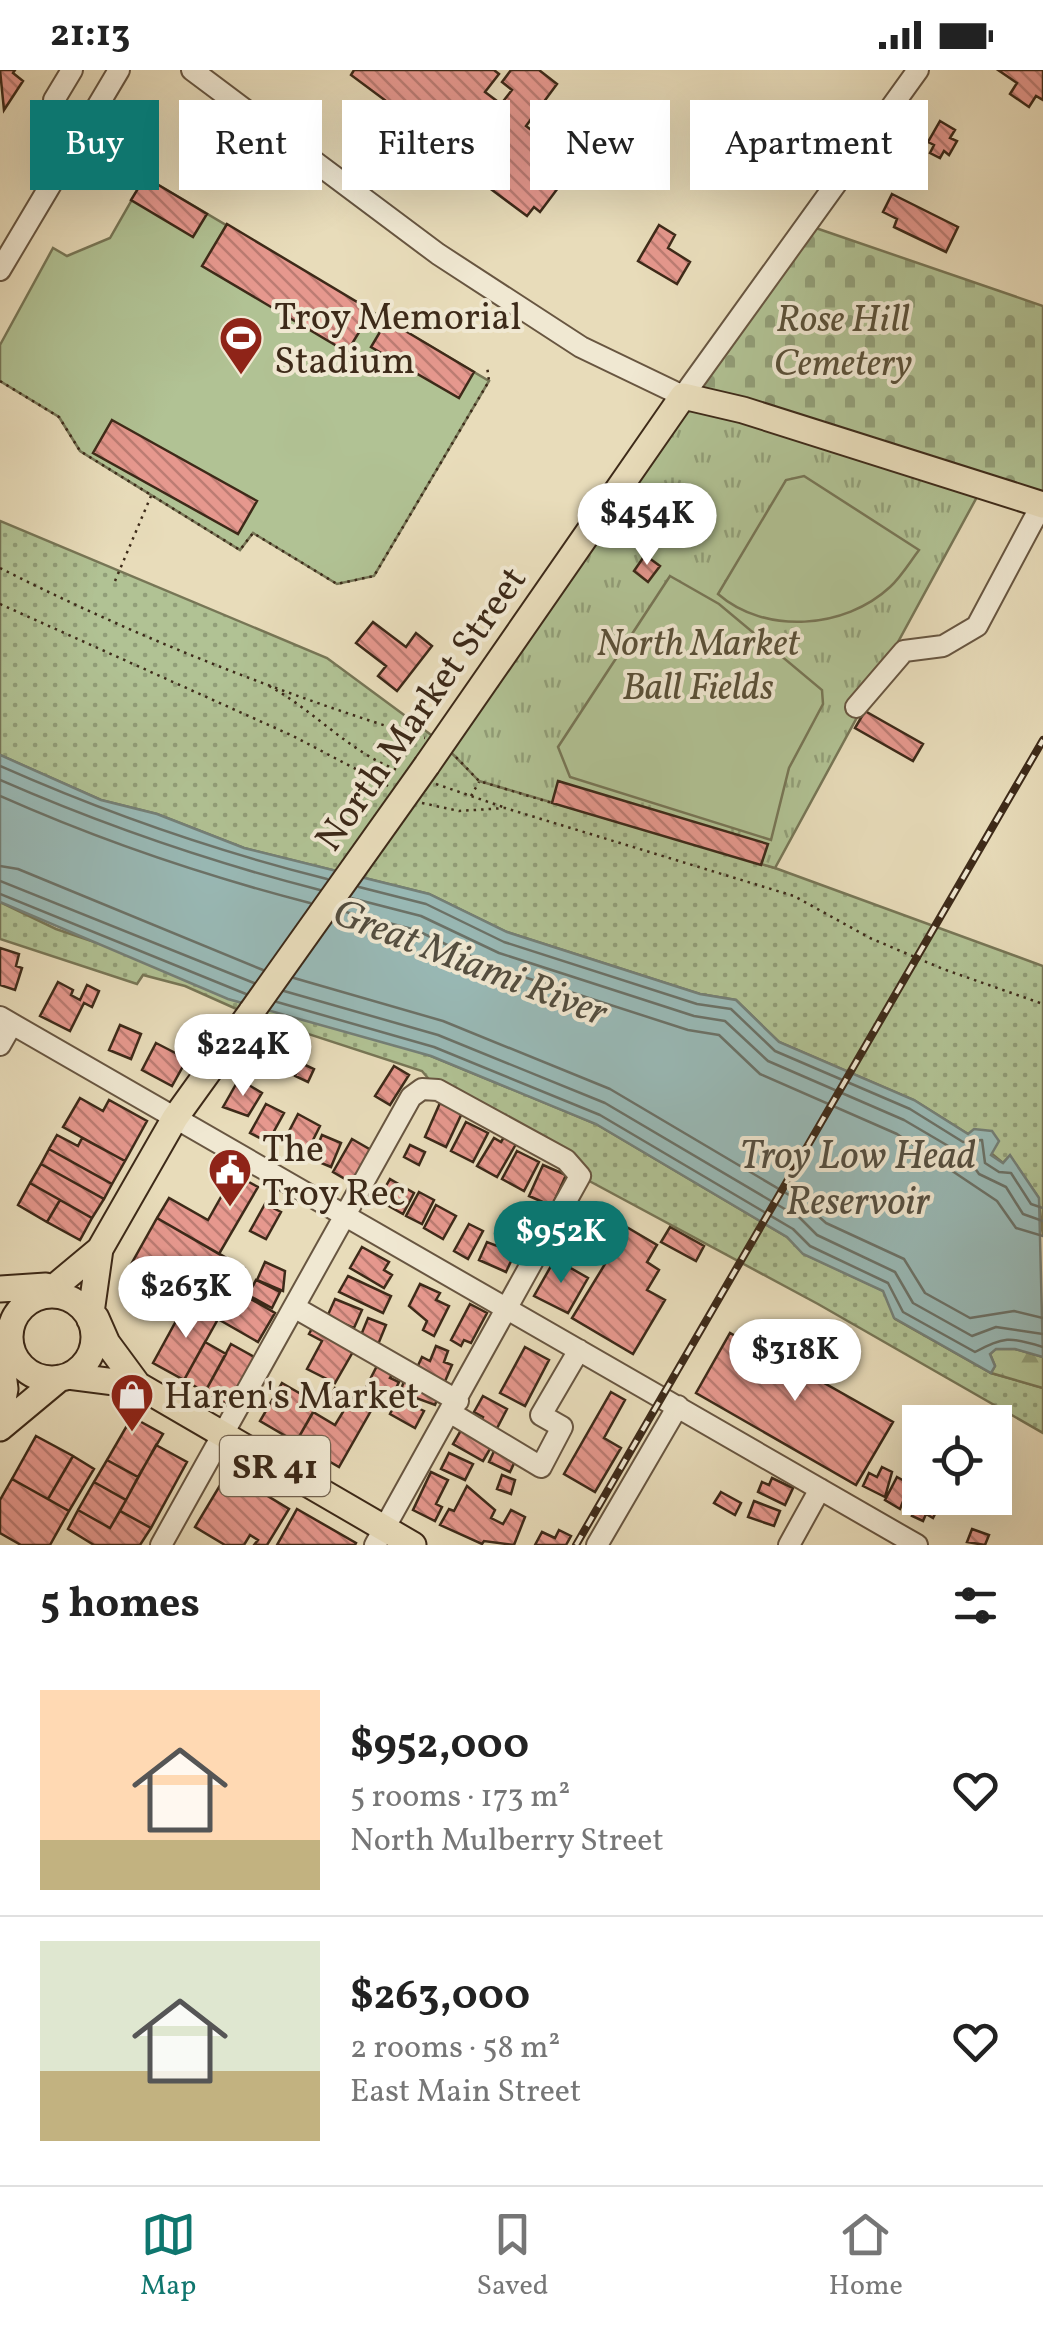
<!DOCTYPE html>
<html lang="en">
<head>
<meta charset="utf-8">
<style>
	:root { --surface:#fff; --page:#f2f2f2; --text:#222; --muted:#767676; --line:#e0e0e0; --accent:#0f766e }
	body { margin:0; font-family:Vollkorn,serif; background:var(--page); color:var(--text); height:100vh; display:flex; flex-direction:column; font-size:38px; white-space:nowrap }
	* { box-sizing:border-box; margin:0 }
	p { font-size:32px; color:var(--muted) }
	.icon { flex:none; width:55px; height:55px; fill:none; stroke:currentColor; stroke-width:2; stroke-linecap:round; stroke-linejoin:round }
	.map { position:relative; height:1475px; overflow:hidden }
	.panel { display:flex; flex-direction:column; background:var(--surface); flex:1 }
	.panel>* { flex:none }
	.top-card { position:absolute; left:30px; top:30px; width:985px; height:90px; display:flex; gap:20px }
	.fabs { position:absolute; left:902px; top:1335px; display:grid; gap:20px }
	.fabs a { display:grid; place-items:center; width:110px; height:110px; border-radius:0px; background:var(--surface); box-shadow:0 10px 40px #0002; font-size:50px }
	.price { position:absolute; translate:-50% -85px; padding:0 22px; border-radius:35px; background:#fff; color:#222; font-size:32px; line-height:65px; filter:drop-shadow(0 2px 5px #0008) }
	.price::after { content:''; position:absolute; left:50%; top:60px; width:30px; height:22px; margin-left:-15px; background:inherit; clip-path:polygon(0 0,100% 0,50% 100%) }
	.price.current { background:var(--accent); color:#fff }
	ul { padding:0; list-style:none }
	li { display:flex; align-items:center; gap:30px; height:250px; padding:0 40px }
	li+li { border-top:2px solid var(--line) }
	li span { display:grid; place-items:center; flex:none; width:280px; height:200px; border-radius:0px; color:#555 }
	li>.icon { margin-inline-start:auto }
	span .icon { width:120px; height:120px; fill:#fffc; stroke-width:1 }
	li b { font-size:42px }
	h2 { display:flex; justify-content:space-between; align-items:center; height:120px; padding:0 40px; font-size:42px }
	.chip { padding:0 35px; border-radius:0px; background:var(--surface); box-shadow:0 10px 40px #0002; font-size:35px; line-height:90px }
	.chip.current { background:var(--accent); color:#fff }
	.status { display:flex; justify-content:space-between; align-items:center; height:70px; padding:0 50px; background:var(--surface); direction:ltr }
	.status svg { height:28px; fill:currentColor }
	.tab-bar { display:flex; justify-content:space-around; align-items:center; height:140px; border-top:2px solid var(--line); background:var(--surface); font-size:28px; color:var(--muted) }
	.tab-bar a { display:grid; justify-items:center; gap:5px }
	.tab-bar .current { color:var(--accent) }
	.map>svg:first-child { display:block }
	.grass { fill:url(#grass-dots); stroke:#777656; stroke-width:2.5 }
	.forest { fill:url(#forest-firs); stroke:#777656; stroke-width:2.5 }
	.cemetery { fill:url(#cemetery-stones); stroke:#777656; stroke-width:2.5 }
	.park { fill:url(#park-tufts); stroke:#777656; stroke-width:2.5 }
	.pitch { fill:#b1c294; stroke:#777656; stroke-width:2.5 }
	.water { fill:#99bab7; stroke:#748078; stroke-width:2.5 }
	.lines { fill:none; stroke-linecap:round; stroke-linejoin:round }
	.shore { stroke:#6b7268; stroke-width:2.5 }
	.building { fill:url(#building-back-hatch); stroke:#3d2a19; stroke-width:2.5 }
	.minor-casing { stroke:#685641; stroke-width:24 }
	.major-casing { stroke:#3d2a19; stroke-width:29 }
	.path { stroke:#3d2a19; stroke-width:2.5; stroke-dasharray:2.5 5; stroke-linecap:butt }
	.minor { stroke:#f0e8d2; stroke-width:20 }
	.major { stroke:#e8dcba; stroke-width:25 }
	.rail-casing { stroke:#3d2a19; stroke-width:8 }
	.rail { stroke:#f0e8d2; stroke-width:4; stroke-dasharray:11; stroke-linecap:butt }
	.major-bridge-casing { stroke:#3d2a19; stroke-width:29; stroke-linecap:butt }
	.major-bridge { stroke:#e8dcba; stroke-width:25 }
	.labels { text-anchor:middle; stroke-width:8; stroke-linejoin:round; paint-order:stroke }
	.shield { fill:#f0e8d2; stroke:#736350; stroke-width:2.5 }
	.shield-label { font-size:35px; font-weight:bold; fill:#3d2a19 }
	.poi-label { font-size:38px; fill:#3d2a19; stroke:#f0e8d2; text-anchor:start }
	.park-label { font-size:38px; font-style:italic; fill:#5a5038; stroke:#f0e8d2 }
	.street-label { font-size:38px; fill:#3d2a19; stroke:#f0e8d2 }
	.water-label { font-size:40px; font-style:italic; fill:#544e40; stroke:#f0e8d2 }
</style>
</head>
<body>
<div class="status"><b>21:13</b><svg viewBox="0 0 49 12"><path d="M0 12V9h3v3zM5 12V6h3v6zM10 12V3h3v9zM15 12V0h3v12zM26 1h20v11H26zM47 4h2v5h-2z"/></svg></div>
<div class="map">
<svg width="1043" height="1475" viewBox="0 0 1043 1475">
	<defs>
		<pattern id="grass-dots" width="8" height="8" patternUnits="userSpaceOnUse" patternTransform="scale(2.5)"><rect width="8" height="8" fill="#b1c294"/><path d="M2 2h.1M6 6h.1" fill="none" stroke="#919e78" stroke-width="1.8" stroke-linecap="round"/></pattern>
		<pattern id="forest-firs" width="22" height="20" patternUnits="userSpaceOnUse" patternTransform="scale(2.5)"><rect width="22" height="20" fill="#b1c294"/><path d="M5 1l3.5 6h-7zM16 11l3.5 6h-7z" fill="#919e78"/></pattern>
		<pattern id="cemetery-stones" width="16" height="16" patternUnits="userSpaceOnUse" patternTransform="scale(2.5)"><rect width="16" height="16" fill="#b1c294"/><path d="M2 7V4a2 2 0 0 1 4 0v3zM10 15v-3a2 2 0 0 1 4 0v3z" fill="#919e78"/></pattern>
		<pattern id="park-tufts" width="24" height="20" patternUnits="userSpaceOnUse" patternTransform="scale(2.5)"><rect width="24" height="20" fill="#b1c294"/><path d="M3 7l-1-3M5 7V3M7 7l1-3M15 17l-1-3M17 17v-4M19 17l1-3" fill="none" stroke="#919e78"/></pattern>
		<pattern id="building-back-hatch" width="6" height="6" patternUnits="userSpaceOnUse" patternTransform="scale(2.5)"><rect width="6" height="6" fill="#e6988e"/><path d="M-1 5l2 2M0 0l6 6M5-1l2 2" fill="none" stroke="#bc7c73"/></pattern>
	</defs>
	<rect width="100%" height="100%" fill="#e8dcba"/>
	<filter id="stains"><feTurbulence type="fractalNoise" baseFrequency=".002" numOctaves="4"/><feColorMatrix values="0 0 0 0 .2 0 0 0 0 .09 0 0 0 0 .02 0 0 0 .5 -.17"/></filter>
	<radialGradient id="worn" r=".72"><stop offset=".6" stop-color="#630" stop-opacity="0"/><stop offset="1" stop-color="#630" stop-opacity=".3"/></radialGradient>
	<path class="grass" d="M0 451 327 588 442 673 480 711 775 798 1043 896V1166L1038 1127 1010 1086 1003 1093 968 1064 914 1030 779 972 736 930 700 924 507 862 429 824 244 778 157 744 101 730 0 685Z
		M0 832 56 859 431 986 596 1054 787 1167 804 1184 884 1221 895 1249 991 1303 1043 1318V1363L818 1234 580 1106 438 1020 422 1001 250 945 185 916 143 905 137 914 0 869Z"/>
	<path class="forest" d="M995 1279H1015L1043 1287V1318L991 1303 995 1296 990 1284Z"/>
	<path class="cemetery" d="M807 155 1043 236V435L683 326Z"/>
	<path class="park" d="M683 326 984 414 775 798 479 711 442 673Z"/>
	<path class="pitch" d="M145 107 489 311 374 506 337 514 253 463 240 480 80 381 59 347 0 311V275L53 178 67 186 110 168Z
		M804 406 919 480C910 492 901 507 890 517 845 559 765 565 718 524L786 410Z
		M670 506 719 534 822 620 823 634 789 698 771 770 570 707 558 677Z"/>
	<path class="water" d="M0 685 101 730 157 744 244 778 429 824 507 862 700 924 736 930 779 972 914 1030 968 1064 974 1059 992 1061 999 1071 991 1085 1003 1093 1010 1085 1039 1128 1043 1287 1015 1279H996L990 1284 995 1296 991 1303 894 1248 883 1221 803 1184 787 1167 596 1054 431 986 228 929 0 832Z"/>
	<g class="lines">
		<path class="shore" d="M0 696C106 743 215 781 327 809
			M0 710C103 755 210 792 320 820
			M0 726C99 770 205 806 310 833
			M0 796 18 799 263 900
			M0 811 254 913
			M359 817 426 834 504 872 697 934 731 939 775 981 910 1039 963 1072 982 1070 985 1093 999 1102 1011 1103 1031 1134 1043 1138
			M0 824 246 924
			M351 828 421 846 499 883 694 946 725 951 768 991 904 1050 967 1087 979 1104 1006 1117 1023 1144 1043 1151
			M342 841 416 860 493 897 688 960 719 965 760 1004 897 1064 997 1131 1016 1158 1043 1166
			M294 908 443 951 610 1019 806 1135 826 1153 904 1189 925 1223 970 1248 1014 1241 1043 1248
			M284 921 438 965 605 1033 800 1148 817 1165 895 1202 913 1233 972 1266 996 1257 1043 1264
			M277 932 434 977 600 1045 793 1159 810 1176 888 1213 903 1242 975 1282C1004 1267 1009 1266 1043 1277"/>
	</g>
	<path class="building" d="M0 0H15L13 3 23 11 4 40Z
		M354 0H494L499 4 485 22 501 34 512 20 502 12 511 0H539L557 14 526 56 576 94 540 142 534 137 527 146 480 111 491 95 428 48 421 57 351 5Z
		M998 0H1043V30L1036 26 1029 37 1010 24 1017 13Z
		M940 51 955 60 950 68 957 71 949 85 944 81 940 88 930 83 934 75 928 72Z
		M145 107 207 144 193 167 131 130Z
		M892 124 958 157 946 182 894 157 897 149 883 142Z
		M227 154 372 241 347 282 202 196Z
		M659 155 675 165 668 178 690 192 677 214 638 191Z
		M387 250 474 302 459 328 371 277Z
		M112 350 257 431 238 464 93 383Z
		M645 485 660 496 648 512 634 501Z
		M373 552 406 577 416 563 432 576 397 621 378 606 386 596 356 573Z
		M865 641 923 674 913 691 855 658Z
		M558 711 768 774 761 795 552 733Z
		M0 878 19 884 16 896 22 898 15 920 0 915Z
		M58 912 73 920 71 925 80 930 87 915 99 921 92 937 84 933 70 961 40 946Z
		M120 955 141 964 131 989 109 980Z
		M273 965 296 974 293 982 299 985 293 998 265 987Z
		M156 973 187 989 172 1016 142 1000Z
		M301 993 314 999 308 1012 295 1006Z
		M394 996 409 1005 390 1035 375 1026Z
		M239 1009 262 1023 248 1046 223 1037Z
		M80 1028 103 1041 109 1030 147 1051 125 1091 63 1057Z
		M440 1033 462 1043 446 1077 425 1067Z
		M266 1034 284 1043 268 1072 250 1063Z
		M298 1044 320 1056 307 1082 286 1067Z
		M466 1052 488 1063 473 1092 451 1081Z
		M57 1065 78 1076 82 1068 125 1091 112 1114 49 1079Z
		M322 1065 341 1073 331 1097 312 1089Z
		M504 1067 516 1074 497 1107 477 1096 494 1068 501 1072Z
		M352 1069 371 1080 352 1113 333 1102Z
		M410 1075 425 1082 419 1095 404 1087Z
		M49 1079 112 1114 104 1129 41 1094Z
		M517 1081 539 1092 524 1121 502 1109Z
		M41 1094 104 1129 92 1148 30 1113Z
		M543 1095 566 1105 552 1136 529 1126Z
		M234 1104 258 1117 219 1184 157 1148 169 1128 208 1150Z
		M390 1109 414 1123 403 1144 378 1130Z
		M30 1113 60 1130 47 1152 18 1135Z
		M419 1122 434 1130 422 1154 406 1146Z
		M60 1130 92 1148 80 1170 47 1152Z
		M265 1134 281 1142 266 1169 250 1161Z
		M436 1135 456 1146 443 1169 424 1158Z
		M591 1136 657 1175 647 1192 659 1200 647 1220 665 1230 633 1284 572 1248 616 1176 580 1154Z
		M157 1148 244 1198 232 1218 275 1243 258 1272 129 1198Z
		M469 1154 483 1161 468 1189 454 1181Z
		M670 1157 704 1176 696 1191 661 1172Z
		M573 1160 599 1176 591 1192 565 1178Z
		M500 1169 518 1176 506 1202 479 1190 487 1172 497 1176Z
		M362 1177 389 1192 384 1200 392 1205 384 1218 350 1198Z
		M555 1189 588 1208 568 1243 534 1226Z
		M265 1192 285 1201 283 1221 257 1210Z
		M348 1206 391 1226 383 1243 339 1222Z
		M256 1210 280 1222 272 1238 248 1225Z
		M420 1214 440 1223 436 1230 449 1236 434 1266 423 1260 427 1251 409 1236Z
		M335 1229 362 1240 354 1258 327 1247Z
		M187 1231 218 1249 184 1310 153 1293Z
		M470 1234 487 1243 471 1273 464 1270 461 1276 451 1270Z
		M368 1248 386 1255 377 1277 359 1270Z
		M316 1251 358 1273 335 1313 307 1299 322 1271 309 1264Z
		M790 1254 813 1268 796 1297 893 1352 856 1415 696 1323 730 1263 771 1286Z
		M205 1272 226 1284 205 1322 184 1310Z
		M231 1274 256 1288 229 1335 205 1322Z
		M436 1276 448 1281 444 1292 452 1295 443 1316 414 1304 422 1287 430 1291Z
		M525 1277 549 1290 525 1336 500 1323Z
		M379 1292 395 1300 390 1308 399 1312 393 1324 381 1318 374 1332 362 1325Z
		M406 1306 441 1319 435 1335 400 1322Z
		M282 1313 318 1334 296 1372 260 1351Z
		M335 1318 372 1339 339 1397 296 1372 313 1342 335 1355 346 1337 329 1328Z
		M611 1322 625 1330 604 1368 621 1378 595 1422 564 1404Z
		M483 1326 507 1339 494 1364 479 1356 483 1347 474 1342Z
		M398 1328 424 1341 415 1358 390 1344Z
		M132 1347 163 1364 138 1407 107 1390Z
		M464 1355 494 1372 483 1391 453 1374Z
		M36 1366 73 1386 48 1429 12 1409Z
		M156 1375 187 1392 151 1458 120 1441Z
		M495 1379 516 1389 510 1402 489 1392Z
		M449 1383 473 1394 465 1410 441 1399Z
		M73 1386 94 1399 69 1441 48 1429Z
		M107 1390 138 1407 126 1430 94 1412Z
		M882 1397 892 1402 885 1427 863 1416 869 1403 877 1407Z
		M228 1402 289 1439 267 1475H254L258 1470 250 1465 244 1475H225L195 1457Z
		M431 1402 448 1410 436 1434 442 1437 435 1451 413 1440Z
		M502 1405 515 1410 511 1424 497 1419Z
		M897 1407 910 1414 900 1439 885 1430Z
		M772 1408 793 1418 785 1435 758 1422 762 1412 769 1415Z
		M12 1409 69 1441 50 1475H21L0 1463V1430Z
		M94 1412 126 1430 110 1458 78 1440Z
		M467 1416 495 1440 491 1448 503 1454 511 1440 525 1447 514 1475 484 1471 482 1474 440 1455 449 1439 454 1441Z
		M721 1422 741 1433 735 1445 714 1433Z
		M921 1428 940 1434 933 1448 926 1444 923 1451 912 1446Z
		M754 1431 780 1441 774 1456 748 1447Z
		M297 1439 356 1473 355 1475H277Z
		M78 1440 110 1458 120 1441 151 1458 140 1475H94L68 1459Z
		M972 1459 989 1465 985 1475 967 1472Z
		M559 1460 571 1466 566 1475H535L542 1462 555 1468Z"/>
	<g class="lines">
		<defs>
			<path id="minor" d="M72 0 54 30 55 44 82 65
				M192 0 438 184 581 277 683 326 918 0
				M0 200 119 0
				M856 637 904 581 943 576 977 556 1042 434
				M0 947 917 1475
				M0 975 12 954
				M294 1237 458 1331
				M451 1343 541 1397 562 1357 541 1345 579 1280
				M161 1475 411 1027 422 1019 438 1020 566 1090 580 1106 375 1475
				M597 1475 678 1336
				M789 1475 820 1419"/>
			<path id="major" d="M427 695 683 326 743 340 1043 435
				M0 1219 46 1216
				M45 1225 100 1179
				M10 1267a42 42 0 1 1 84 0a42 42 0 1 1-84 0Z
				M96 1248 107 1273 138 1315
				M90 1250 100 1179 175 1048 252 941
				M0 1281 5 1319 0 1345
				M68 1306 138 1315
				M138 1315 413 1475
				M0 1358 60 1308"/>
		</defs>
		<use href="#minor" class="minor-casing"/>
		<use href="#major" class="major-casing"/>
		<path class="path" d="M0 311 59 347 80 381 240 480 253 463 337 514 374 506 489 311 487 296
			M0 498C136 567 280 624 425 668
			M115 511 151 426
			M0 534 293 666 388 716
			M269 616C314 640 351 684 400 701
			M456 687 479 711 552 733
			M436 714 503 737
			M471 726 479 712
			M422 733 459 741 505 738 794 826 870 868 943 899 1043 934"/>
		<use href="#minor" class="minor"/>
		<use href="#major" class="major"/>
		<defs>
			<path id="rail" d="M576 1475 1043 670"/>
		</defs>
		<use href="#rail" class="rail-casing"/>
		<use href="#rail" class="rail"/>
		<defs>
			<path id="major-bridge" d="M252 941 427 695"/>
		</defs>
		<use href="#major-bridge" class="major-bridge-casing"/>
		<use href="#major-bridge" class="major-bridge"/>
	</g>
	<defs>
		<symbol id="stadium-pin" viewBox="-11 -11 22 30"><path d="M0 17L-7.5 6A9.5 9.5 0 1 1 7.5 6Z" fill="#8f2418" stroke="#f0e8d2"/><path d="M0-5a6.5 5 0 1 0 0 10a6.5 5 0 1 0 0-10ZM-3.5-1.8h7v3.6h-7Z" fill="#fff"/></symbol>
		<symbol id="civic-pin" viewBox="-11 -11 22 30"><path d="M0 17L-7.5 6A9.5 9.5 0 1 1 7.5 6Z" fill="#8f2418" stroke="#f0e8d2"/><path d="M-.6-6.5H3V-4.5H.6V-3L4-1V1h2V6H-6V1h2V-1L-.6-3ZM-1.2 2.5V6h2.4V2.5Z" fill="#fff"/></symbol>
		<symbol id="shop-pin" viewBox="-11 -11 22 30"><path d="M0 17L-7.5 6A9.5 9.5 0 1 1 7.5 6Z" fill="#8f2418" stroke="#f0e8d2"/><path d="M-5-2.5h2.3a2.7 3.5 0 0 1 5.4 0H5L5.5 6h-11ZM-1.5-2.5h3a1.5 2.3 0 0 0-3 0Z" fill="#fff"/></symbol>
	</defs>
	<g fill-rule="evenodd">
		<use href="#stadium-pin" x="216" y="243" width="50" height="68"/>
		<use href="#civic-pin" x="205" y="1075" width="50" height="68"/>
		<use href="#shop-pin" x="107" y="1300" width="50" height="68"/>
	</g>
	<g class="labels">
		<rect class="shield" x="220" y="1366" width="110" height="60" rx="8"/>
		<g class="shield-label">
			<text x="275" y="1408">SR 41</text>
		</g>
		<g class="poi-label">
			<text x="274" y="259">Troy Memorial<tspan x="274" dy="44">Stadium</tspan></text>
			<text x="262" y="1091">The<tspan x="262" dy="44">Troy Rec</tspan></text>
			<text x="164" y="1338">Haren's Market</text>
		</g>
		<g class="park-label">
			<text x="843" y="261">Rose Hill<tspan x="843" dy="44">Cemetery</tspan></text>
			<text x="698" y="585">North Market<tspan x="698" dy="44">Ball Fields</tspan></text>
		</g>
		<g class="street-label">
			<text transform="translate(420 638) rotate(-55)" y="13">North Market Street</text>
		</g>
		<g class="water-label">
			<text transform="translate(471 891) rotate(21)" y="14">Great Miami River</text>
			<text x="858" y="1098">Troy Low Head<tspan x="858" dy="46">Reservoir</tspan></text>
		</g>
	</g>
	<rect width="100%" height="100%" filter="url(#stains)"/>
	<rect width="100%" height="100%" fill="url(#worn)"/>
</svg>
<div class="fabs">
<a><svg class="icon" aria-label="locate" viewBox="0 0 24 24"><circle cx="12" cy="12" r="6"/><path d="M12 2v4M12 18v4M2 12h4M18 12h4"/></svg></a>
</div>
<b class="price" style="left:647px;top:498px">$454K</b>
<b class="price" style="left:243px;top:1029px">$224K</b>
<b class="price current" style="left:561px;top:1216px">$952K</b>
<b class="price" style="left:186px;top:1271px">$263K</b>
<b class="price" style="left:795px;top:1334px">$318K</b>
<div class="top-card">
<a class="chip current">Buy</a>
<a class="chip">Rent</a>
<a class="chip">Filters</a>
<a class="chip">New</a>
<a class="chip">Apartment</a>
</div>
</div>
<section class="panel">
<h2>5 homes<svg class="icon" aria-label="filters" viewBox="0 0 24 24"><path d="M4 7h16M4 17h16"/><circle cx="9" cy="7" r="2"/><circle cx="15" cy="17" r="2"/></svg></h2>
<ul>
<li><span style="background:linear-gradient(#ffd9b3 75%,#c2b280 0)"><svg class="icon" aria-label="home" viewBox="0 0 24 24"><path d="M3 11l9-7 9 7M6 9v11h12V9"/></svg></span><div><b>$952,000</b><p>5 rooms · 173 m²</p><p>North Mulberry Street</p></div><svg class="icon" aria-label="heart" viewBox="0 0 24 24"><path d="M12 20l-8-8c-3-5 5-10 8-4 3-6 11-1 8 4z"/></svg></li>
<li><span style="background:linear-gradient(#dfe7d0 65%,#c2b280 0)"><svg class="icon" aria-label="home" viewBox="0 0 24 24"><path d="M3 11l9-7 9 7M6 9v11h12V9"/></svg></span><div><b>$263,000</b><p>2 rooms · 58 m²</p><p>East Main Street</p></div><svg class="icon" aria-label="heart" viewBox="0 0 24 24"><path d="M12 20l-8-8c-3-5 5-10 8-4 3-6 11-1 8 4z"/></svg></li>
</ul>
</section>
<nav class="tab-bar">
<a class="current"><svg class="icon" aria-label="map" viewBox="0 0 24 24"><path d="M3 6l6-2 6 2 6-2v14l-6 2-6-2-6 2zM9 4v14M15 6v14"/></svg>Map</a>
<a><svg class="icon" aria-label="saved" viewBox="0 0 24 24"><path d="M7 4h10v16l-5-4-5 4z"/></svg>Saved</a>
<a><svg class="icon" aria-label="home" viewBox="0 0 24 24"><path d="M3 11l9-7 9 7M6 9v11h12V9"/></svg>Home</a>
</nav>
</body>
</html>
